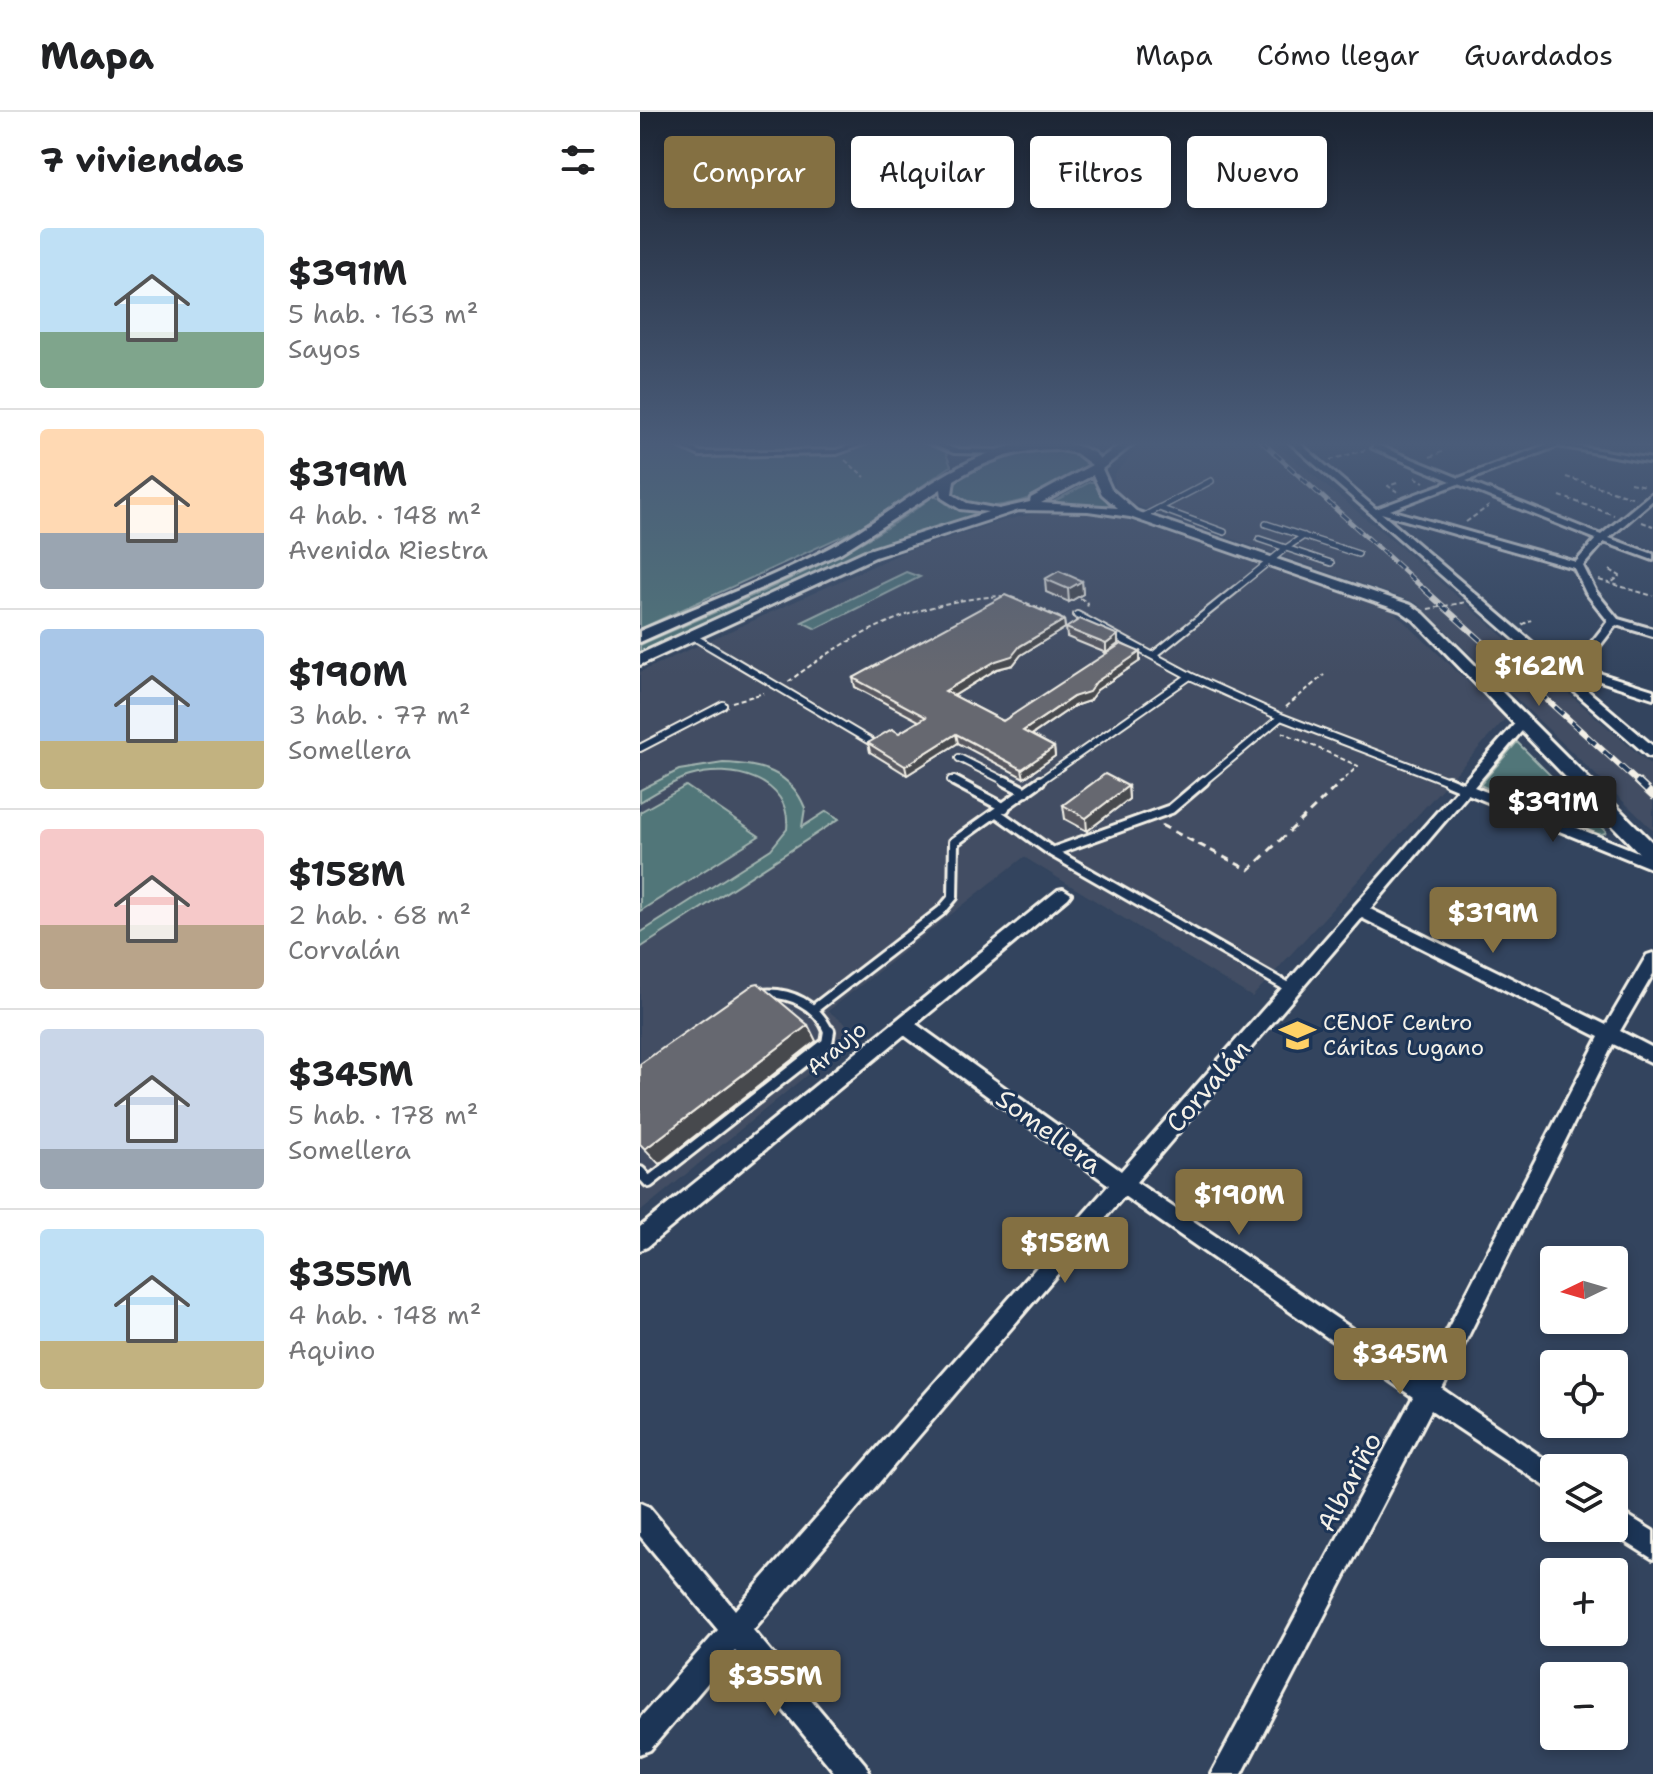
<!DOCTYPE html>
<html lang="es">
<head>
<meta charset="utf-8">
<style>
	:root { --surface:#fff; --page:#f6f6f6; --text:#202124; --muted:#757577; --line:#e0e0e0; --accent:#847042 }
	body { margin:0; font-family:"Shantell Sans",sans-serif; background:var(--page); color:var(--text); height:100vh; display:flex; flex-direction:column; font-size:30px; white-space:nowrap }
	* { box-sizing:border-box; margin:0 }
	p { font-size:26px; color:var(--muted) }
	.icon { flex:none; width:44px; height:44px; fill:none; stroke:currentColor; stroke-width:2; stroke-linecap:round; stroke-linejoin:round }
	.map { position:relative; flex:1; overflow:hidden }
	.side { display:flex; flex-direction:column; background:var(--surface); width:640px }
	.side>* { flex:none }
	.banner { position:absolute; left:24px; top:24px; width:760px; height:72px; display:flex; gap:16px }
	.needle { width:52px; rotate:265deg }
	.fabs { position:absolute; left:900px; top:1134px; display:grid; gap:16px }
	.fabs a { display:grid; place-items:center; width:88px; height:88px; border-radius:8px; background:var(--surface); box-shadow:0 4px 12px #0003; font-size:40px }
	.price { position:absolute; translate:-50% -68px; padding:0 18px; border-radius:8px; background:var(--accent); color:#fff; font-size:26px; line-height:52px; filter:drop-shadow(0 2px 4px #0008) }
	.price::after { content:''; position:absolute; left:50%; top:48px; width:24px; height:18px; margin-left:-12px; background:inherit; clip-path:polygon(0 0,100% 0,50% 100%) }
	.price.selected { background:#222; color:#fff }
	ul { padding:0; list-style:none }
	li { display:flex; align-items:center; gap:24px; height:200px; padding:0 40px }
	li+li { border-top:2px solid var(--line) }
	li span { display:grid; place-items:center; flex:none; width:224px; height:160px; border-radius:8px; color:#555 }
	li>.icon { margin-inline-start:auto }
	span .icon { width:96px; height:96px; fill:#fffc; stroke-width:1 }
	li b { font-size:34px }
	h2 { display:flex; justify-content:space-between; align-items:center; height:96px; padding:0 40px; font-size:34px }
	.tag { padding:0 28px; border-radius:8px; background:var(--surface); box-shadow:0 4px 12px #0003; font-size:28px; line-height:72px }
	.tag.selected { background:var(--accent); color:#fff }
	header { display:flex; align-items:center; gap:48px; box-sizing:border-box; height:112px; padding:0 40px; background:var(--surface); border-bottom:2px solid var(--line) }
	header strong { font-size:38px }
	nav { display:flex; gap:44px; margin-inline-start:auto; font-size:28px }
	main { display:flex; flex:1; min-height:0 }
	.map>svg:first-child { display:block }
	.built { fill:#424e63 }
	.green { fill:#517679; stroke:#a2b4b0; stroke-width:2 }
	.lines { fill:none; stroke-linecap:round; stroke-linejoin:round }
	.service-far3-casing { stroke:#f4f1e8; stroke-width:8 }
	.service-far2-casing { stroke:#f4f1e8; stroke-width:10 }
	.service-far1-casing { stroke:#f4f1e8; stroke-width:14 }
	.service-casing { stroke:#f4f1e8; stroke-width:16 }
	.pedestrian-casing { stroke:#f4f1e8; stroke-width:6 }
	.minor-casing { stroke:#f4f1e8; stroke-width:6 }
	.secondary-casing { stroke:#f4f1e8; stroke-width:6 }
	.path-far1 { stroke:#f4f1e8; stroke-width:2; stroke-dasharray:5 3; stroke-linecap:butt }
	.path { stroke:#f4f1e8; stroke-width:3; stroke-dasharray:8 6; stroke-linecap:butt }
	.service-far3 { stroke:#1d3557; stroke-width:5 }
	.service-far2 { stroke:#1d3557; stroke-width:6 }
	.service-far1 { stroke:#1d3557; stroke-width:8 }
	.service { stroke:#1d3557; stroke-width:10 }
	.pedestrian { fill:#1d3557; fill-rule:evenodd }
	.minor { fill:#1d3557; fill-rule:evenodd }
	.secondary { fill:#1d3557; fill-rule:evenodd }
	.rail-far2-casing { stroke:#f4f1e8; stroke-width:5 }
	.rail-far1-casing { stroke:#f4f1e8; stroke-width:6 }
	.rail-casing { stroke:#f4f1e8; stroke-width:8 }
	.rail-far2 { stroke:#1d3557; stroke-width:3; stroke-dasharray:9; stroke-linecap:butt }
	.rail-far1 { stroke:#1d3557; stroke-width:4; stroke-dasharray:11; stroke-linecap:butt }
	.rail { stroke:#1d3557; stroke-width:5; stroke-dasharray:14; stroke-linecap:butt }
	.path-bridge { stroke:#f4f1e8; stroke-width:2; stroke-dasharray:5 3; stroke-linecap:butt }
	.wall { fill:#585960; stroke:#f4f1e8; stroke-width:2 }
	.shaded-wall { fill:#47484e; stroke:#f4f1e8; stroke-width:2 }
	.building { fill:#666770; stroke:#f4f1e8; stroke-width:2 }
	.labels { text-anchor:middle; stroke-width:6; stroke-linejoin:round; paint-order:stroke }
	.poi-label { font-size:22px; fill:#f4f1e8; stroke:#1d3557; text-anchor:start }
	.street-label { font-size:22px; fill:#f4f1e8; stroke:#1d3557 }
	.near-street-label { font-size:26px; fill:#f4f1e8; stroke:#1d3557 }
</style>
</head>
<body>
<header>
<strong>Mapa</strong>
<nav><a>Mapa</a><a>Cómo llegar</a><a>Guardados</a></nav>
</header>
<main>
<section class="side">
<h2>7 viviendas<svg class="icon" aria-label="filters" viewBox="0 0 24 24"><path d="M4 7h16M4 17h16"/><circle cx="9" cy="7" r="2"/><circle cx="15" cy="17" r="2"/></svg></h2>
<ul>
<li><span style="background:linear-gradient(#bfe0f5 65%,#7fa58c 0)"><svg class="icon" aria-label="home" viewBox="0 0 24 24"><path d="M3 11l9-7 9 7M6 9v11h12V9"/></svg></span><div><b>$391M</b><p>5 hab. · 163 m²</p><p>Sayos</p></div></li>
<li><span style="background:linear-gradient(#ffd9b3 65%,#9aa5b1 0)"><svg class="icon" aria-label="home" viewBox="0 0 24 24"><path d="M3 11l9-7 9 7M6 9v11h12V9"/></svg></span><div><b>$319M</b><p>4 hab. · 148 m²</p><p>Avenida Riestra</p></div></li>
<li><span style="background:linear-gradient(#a9c7e8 70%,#c2b280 0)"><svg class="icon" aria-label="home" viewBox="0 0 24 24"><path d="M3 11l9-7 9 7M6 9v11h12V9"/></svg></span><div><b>$190M</b><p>3 hab. · 77 m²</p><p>Somellera</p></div></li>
<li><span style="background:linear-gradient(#f6c9c9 60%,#b9a48a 0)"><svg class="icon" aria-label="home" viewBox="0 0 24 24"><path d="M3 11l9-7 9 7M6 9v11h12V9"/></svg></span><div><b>$158M</b><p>2 hab. · 68 m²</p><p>Corvalán</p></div></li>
<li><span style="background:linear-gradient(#c9d6e8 75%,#9aa5b1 0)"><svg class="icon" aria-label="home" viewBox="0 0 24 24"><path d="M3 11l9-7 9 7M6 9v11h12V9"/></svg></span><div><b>$345M</b><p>5 hab. · 178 m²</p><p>Somellera</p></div></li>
<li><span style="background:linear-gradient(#bfe0f5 70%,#c2b280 0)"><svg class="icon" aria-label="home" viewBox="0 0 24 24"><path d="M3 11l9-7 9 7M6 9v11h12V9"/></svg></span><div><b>$355M</b><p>4 hab. · 148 m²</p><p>Aquino</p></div></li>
</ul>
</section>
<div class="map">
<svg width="1013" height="1662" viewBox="0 0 1013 1662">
	<rect width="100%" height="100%" fill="#33445e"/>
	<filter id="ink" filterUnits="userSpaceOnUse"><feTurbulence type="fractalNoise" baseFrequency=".0125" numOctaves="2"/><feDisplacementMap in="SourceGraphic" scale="16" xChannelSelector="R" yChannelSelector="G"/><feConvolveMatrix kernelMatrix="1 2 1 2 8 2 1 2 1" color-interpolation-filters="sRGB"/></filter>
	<g filter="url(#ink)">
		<path class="built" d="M504 329H632L759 434 1013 655V718L777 491 481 388 475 379 474 363Z
			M443 399 479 405 753 499 866 606 612 885 384 745 188 899 218 921 0 1100V560L266 439 365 408 404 400Z"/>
		<path class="green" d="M0 329H368L323 335 306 342 311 354 224 414 0 517Z
			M414 336 440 340 449 352C430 377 335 414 312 382 313 353 391 338 414 336Z
			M450 370H454L471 395 411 391Z
			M295 383 311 395 346 401 223 441 0 543V533C100 488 207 449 295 383Z
			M266 460 280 465 176 517 162 510Z
			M877 630 966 719 965 721 956 724 840 673Z
			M83 651C120 652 150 659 165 696L162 715 187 699 199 707 0 836V821L131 737 147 717C152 667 91 651 50 664 33 669 16 681 0 690V678L39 658Z
			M46 674 119 724 0 799V700Z"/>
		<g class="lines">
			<defs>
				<path id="service-far3" d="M519 396 584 420
					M502 405 571 369
					M626 412 718 442
					M619 427 646 436 664 424
					M593 479 646 436 691 451"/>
				<path id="service-far2" d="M52 524 233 631
					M515 542 596 477
					M550 564 641 605
					M0 636 83 593
					M319 646 369 671
					M311 668 318 671
					M397 671 550 564 437 503
					M562 671 641 605 813 671"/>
				<path id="service-far1" d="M314 669 365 696
					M365 669 386 680
					M808 669 827 677
					M357 701 412 740 531 697 564 669
					M412 740 651 877
					M121 882C150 879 178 893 189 921
					M175 896 301 799 313 785 314 730 400 669"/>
				<path id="service" d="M0 1060 9 1070 187 931 189 919"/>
				<path id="pedestrian" d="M27 329H35L61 340 196 338 224 329H233L197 342 60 344Z"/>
				<path id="minor" d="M283 329H295L315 337 367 338 371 340 367 342 314 341Z
					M648 329H657L736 397 811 369 732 336 735 332 819 366 908 332 905 329 1013 347V351L918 334 826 369 961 423 1013 380V388L969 426 1013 442V448L964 430 943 454 956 480 978 507 1013 517V524L976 513 943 556 1013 578V586L935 561H927L1013 634V645L1008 644ZM818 372 956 427 936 450 750 398ZM741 401 934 456 946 481 968 509 933 554H920Z
					M883 606 889 610 887 613 834 675 1013 746V757L828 682 730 797 966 913 1007 843 1013 841V862L980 919 1013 936V951L973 932 802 1277 918 1356H914V1380L791 1298 602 1662H571L773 1285 484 1084 113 1518 225 1652 230 1662H196L95 1539 10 1638 0 1642V1606L78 1518 0 1424V1391L9 1395 95 1498 469 1073 264 923 7 1135 0 1138V1115L418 778 423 777 431 782 428 786 276 912 481 1059 879 607ZM722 806 959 925 783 1265 496 1070Z
					M974 1395 1013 1419V1447L965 1417 974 1416Z"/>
				<path id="secondary" d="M485 329H497L462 357 471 377 496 399 771 493 784 502 1013 731V750L1006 748 774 508 761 499 490 405 448 399 379 398 235 445 0 553V542L225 439 348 400 320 397 302 386 301 377 200 441 0 530V519C63 492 128 468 189 436 260 400 348 310 434 333 444 336 454 339 460 347ZM415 337 436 341 452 353 391 386 390 390 359 397 327 391 312 382 314 368C345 349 378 337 415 337ZM453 363 462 382 478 396 401 391Z"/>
			</defs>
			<use href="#service-far3" class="service-far3-casing"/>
			<use href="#service-far2" class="service-far2-casing"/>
			<use href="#service-far1" class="service-far1-casing"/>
			<use href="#service" class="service-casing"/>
			<use href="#pedestrian" class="pedestrian-casing"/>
			<use href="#minor" class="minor-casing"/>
			<use href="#secondary" class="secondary-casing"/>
			<path class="path-far1" d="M988 329 1013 335
				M790 345 804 339
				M205 348 225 365
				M690 348 725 338
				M775 365 784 370
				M926 365 995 386
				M757 371 748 374 758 380
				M990 371 1005 374
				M920 384 974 403
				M826 410 849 394
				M1002 410 1013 414
				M970 458 980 464 971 471
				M959 468 1013 484
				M371 485 402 497 398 499
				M440 486 448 491 447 496
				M402 497 423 507
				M882 513 891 508
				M148 570C213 520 281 488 363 484
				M92 590 124 581
				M646 595 684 563
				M642 620 718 654 700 671"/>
			<path class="path" d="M521 713 609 758 702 669"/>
			<use href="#service-far3" class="service-far3"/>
			<use href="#service-far2" class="service-far2"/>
			<use href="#service-far1" class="service-far1"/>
			<use href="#service" class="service"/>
			<use href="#pedestrian" class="pedestrian"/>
			<use href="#minor" class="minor"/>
			<use href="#secondary" class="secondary"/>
			<defs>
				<path id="rail-far2" d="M621 329 786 479"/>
				<path id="rail-far1" d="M784 477 999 671"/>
				<path id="rail" d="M997 669 1013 684"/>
			</defs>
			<use href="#rail-far2" class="rail-far2-casing"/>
			<use href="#rail-far1" class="rail-far1-casing"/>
			<use href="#rail" class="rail-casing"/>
			<use href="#rail-far2" class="rail-far2"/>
			<use href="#rail-far1" class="rail-far1"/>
			<use href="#rail" class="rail"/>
			<path class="path-bridge" d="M788 497 827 490
				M857 570 907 560"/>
		</g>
		<path class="wall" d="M405 467 442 469 443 482 429 490 406 480Z
			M424 508 425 516 381 543 373 553 357 557 314 584 363 609 500 540V549L457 578 449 589 434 594 392 623 414 635 415 644 384 666 318 631 267 663 230 640 228 631 259 621 279 609 215 575 213 566Z
			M426 516 478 523V532L466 541 427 525Z
			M488 674 489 687 447 719 425 707 423 693Z"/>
		<path class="shaded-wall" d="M442 469 443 482 429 490 428 477Z
			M424 508 425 516 381 543 373 553 357 557 307 588 305 579Z
			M478 523V532L466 541V532Z
			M500 540V549L457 578 449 589 434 594 384 628 383 619Z
			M316 622 318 631 267 663 265 654Z
			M414 635 415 644 384 666 382 657Z
			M488 674 489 687 447 719 446 706Z
			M168 913 176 929 19 1052 5 1037Z"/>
		<path class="building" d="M419 459 442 469 428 477 405 467Z
			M365 483 424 508 380 534 372 544 356 549 305 579 363 609 481 532 500 540 456 570 449 580 433 585 383 619 414 635 382 657 316 622 265 654 228 631 252 617 259 621 286 605 213 566Z
			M440 507 478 523 466 532 426 516Z
			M465 662 488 674 446 706 423 693Z
			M118 871 168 913 5 1037 0 1032V952L114 872Z"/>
	</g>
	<linearGradient id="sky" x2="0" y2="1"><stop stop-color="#1c2534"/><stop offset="0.59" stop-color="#4a5c79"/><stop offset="1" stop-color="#4a5c79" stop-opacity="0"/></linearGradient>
	<rect width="1013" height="562" fill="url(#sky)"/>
	<defs>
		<symbol id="school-bare" viewBox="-9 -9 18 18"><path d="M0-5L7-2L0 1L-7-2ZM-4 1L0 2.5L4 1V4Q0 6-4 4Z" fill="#ffd166" stroke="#1d3557" stroke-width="2.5" paint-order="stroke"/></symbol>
	</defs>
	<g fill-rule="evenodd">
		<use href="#school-bare" x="632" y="898" width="51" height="51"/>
	</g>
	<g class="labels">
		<g class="poi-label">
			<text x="683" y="918">CENOF Centro<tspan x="683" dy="25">Cáritas Lugano</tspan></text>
		</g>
		<g class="street-label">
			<text transform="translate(196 936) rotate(-40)" y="8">Araujo</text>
		</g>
		<g class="near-street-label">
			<text transform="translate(568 974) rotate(-49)" y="9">Corvalán</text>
			<text transform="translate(409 1019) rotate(36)" y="9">Somellera</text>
			<text transform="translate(709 1370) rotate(-62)" y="9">Albariño</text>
		</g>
	</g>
</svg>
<div class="fabs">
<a><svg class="needle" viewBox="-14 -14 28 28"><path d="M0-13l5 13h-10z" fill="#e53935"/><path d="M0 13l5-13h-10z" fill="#757577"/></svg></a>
<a><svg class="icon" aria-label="locate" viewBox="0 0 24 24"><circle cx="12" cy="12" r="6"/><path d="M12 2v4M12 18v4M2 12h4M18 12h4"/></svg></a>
<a><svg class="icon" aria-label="layers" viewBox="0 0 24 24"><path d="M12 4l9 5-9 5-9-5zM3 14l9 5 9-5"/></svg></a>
<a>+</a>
<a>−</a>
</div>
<b class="price" style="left:899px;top:596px">$162M</b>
<b class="price selected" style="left:913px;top:732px">$391M</b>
<b class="price" style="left:853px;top:843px">$319M</b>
<b class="price" style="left:599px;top:1125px">$190M</b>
<b class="price" style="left:425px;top:1173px">$158M</b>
<b class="price" style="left:760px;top:1284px">$345M</b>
<b class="price" style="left:135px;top:1606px">$355M</b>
<div class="banner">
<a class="tag selected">Comprar</a>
<a class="tag">Alquilar</a>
<a class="tag">Filtros</a>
<a class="tag">Nuevo</a>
</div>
</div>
</main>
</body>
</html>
